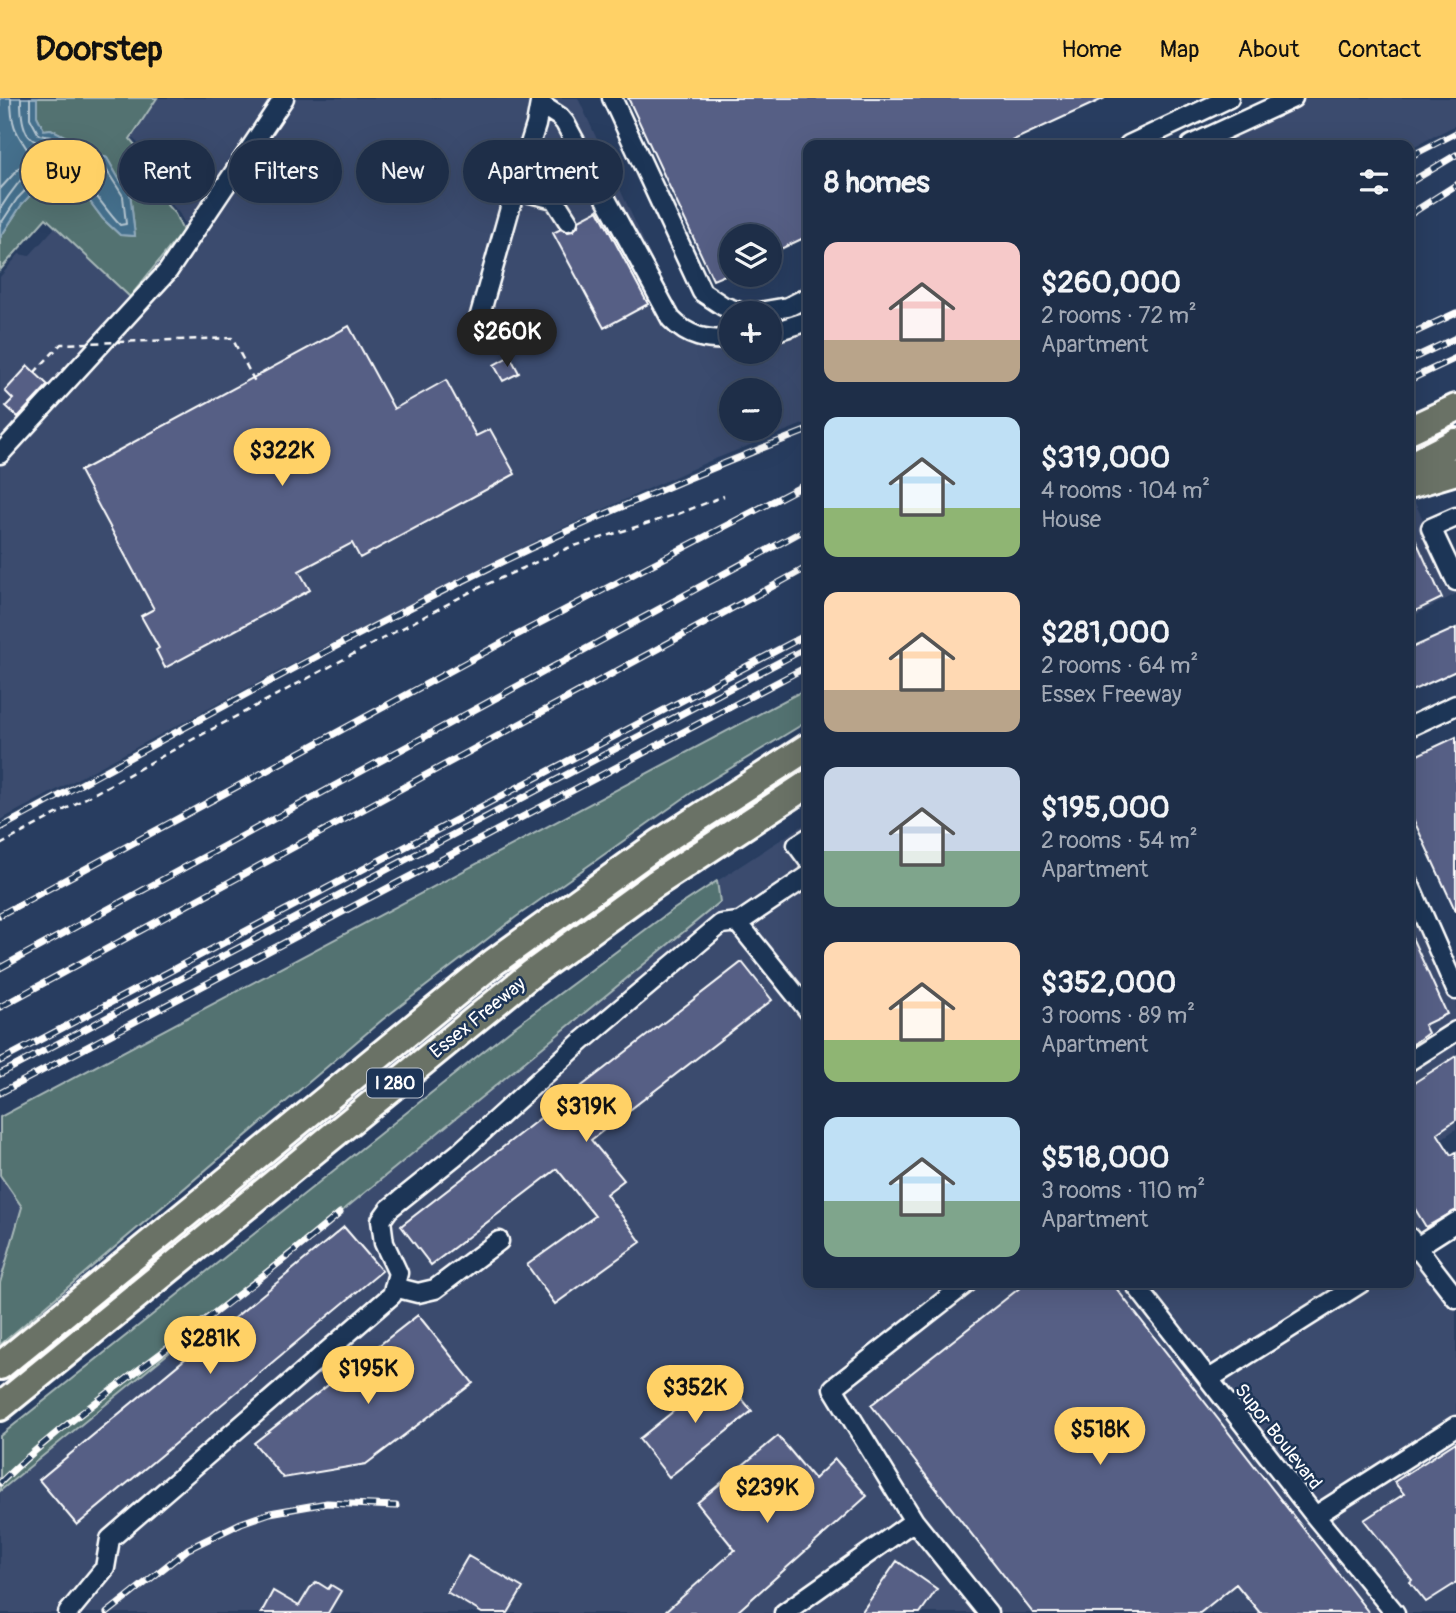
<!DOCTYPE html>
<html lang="en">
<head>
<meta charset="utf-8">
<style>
	:root { --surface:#1e2e48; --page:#26364f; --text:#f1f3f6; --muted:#a1a8b4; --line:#3c4a60; --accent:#ffd166 }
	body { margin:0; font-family:Pangolin,sans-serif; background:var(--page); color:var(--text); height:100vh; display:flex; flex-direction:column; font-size:26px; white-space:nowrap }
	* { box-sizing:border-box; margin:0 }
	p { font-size:23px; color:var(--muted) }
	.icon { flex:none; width:38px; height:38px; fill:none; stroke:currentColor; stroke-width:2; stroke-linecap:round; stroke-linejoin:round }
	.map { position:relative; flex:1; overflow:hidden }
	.panel { position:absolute; left:803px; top:42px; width:611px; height:1148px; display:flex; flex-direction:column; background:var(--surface); border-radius:14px; box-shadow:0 7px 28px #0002,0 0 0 2px var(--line) }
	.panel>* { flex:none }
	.top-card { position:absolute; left:21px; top:42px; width:665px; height:63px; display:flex; gap:14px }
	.controls { position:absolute; left:719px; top:126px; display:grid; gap:14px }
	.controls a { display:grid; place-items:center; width:63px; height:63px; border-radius:50%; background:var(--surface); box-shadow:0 7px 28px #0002,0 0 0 2px var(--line); font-size:35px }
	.price { position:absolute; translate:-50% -60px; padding:0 16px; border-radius:24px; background:var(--accent); color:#111; font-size:23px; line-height:46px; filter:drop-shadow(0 2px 4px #0008) }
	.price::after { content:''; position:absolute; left:50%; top:42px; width:21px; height:16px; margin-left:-10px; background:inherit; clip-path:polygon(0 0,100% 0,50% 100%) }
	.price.active { background:#222; color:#fff }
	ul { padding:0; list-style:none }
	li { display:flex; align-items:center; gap:21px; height:175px; padding:0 21px }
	li span { display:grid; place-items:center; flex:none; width:196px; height:140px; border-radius:14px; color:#555 }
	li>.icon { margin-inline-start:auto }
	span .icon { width:84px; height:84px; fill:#fffc; stroke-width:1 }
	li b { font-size:30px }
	h2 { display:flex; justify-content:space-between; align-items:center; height:84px; padding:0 21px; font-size:30px }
	.chip { padding:0 24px; border-radius:32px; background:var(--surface); box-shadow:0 7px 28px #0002,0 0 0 2px var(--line); font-size:24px; line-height:63px }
	.chip.active { background:var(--accent); color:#111 }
	header { display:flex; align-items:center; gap:42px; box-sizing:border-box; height:98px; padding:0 35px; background:var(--accent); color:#111 }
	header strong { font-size:33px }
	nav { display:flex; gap:38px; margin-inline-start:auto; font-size:24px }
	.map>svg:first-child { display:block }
	.built { fill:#3a4b6e; fill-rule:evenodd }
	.green { fill:#527271; stroke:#a8b8b8; stroke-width:2 }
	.water { fill:#45708d; stroke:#8fa9bb; stroke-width:2 }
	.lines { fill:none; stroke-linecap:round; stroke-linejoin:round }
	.shore { stroke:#b5c6d1; stroke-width:2 }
	.building { fill:#565e85; stroke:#fff; stroke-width:2 }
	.minor-casing { stroke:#fff; stroke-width:23 }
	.highway-casing { stroke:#fff; stroke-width:32 }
	.path { stroke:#fff; stroke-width:2.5; stroke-dasharray:7 5; stroke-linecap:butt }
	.minor { stroke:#1d3557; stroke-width:18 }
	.highway { stroke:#6a7266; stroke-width:26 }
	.rail-casing { stroke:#fff; stroke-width:7 }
	.rail { stroke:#1d3557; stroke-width:4.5; stroke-dasharray:13; stroke-linecap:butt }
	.path-bridge { stroke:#fff; stroke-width:2.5; stroke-dasharray:7 5; stroke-linecap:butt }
	.labels { text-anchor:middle; stroke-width:5; stroke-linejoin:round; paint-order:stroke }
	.shield { fill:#1d3557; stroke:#bbc2cd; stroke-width:2 }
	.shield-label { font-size:18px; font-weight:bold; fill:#fff }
	.street-label { font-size:19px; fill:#fff; stroke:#1d3557 }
</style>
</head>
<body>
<header>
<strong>Doorstep</strong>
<nav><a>Home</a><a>Map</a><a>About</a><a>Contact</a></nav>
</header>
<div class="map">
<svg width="1456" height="1515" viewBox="0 0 1456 1515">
	<rect width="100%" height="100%" fill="#283d60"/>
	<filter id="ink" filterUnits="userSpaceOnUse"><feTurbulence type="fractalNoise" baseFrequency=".0143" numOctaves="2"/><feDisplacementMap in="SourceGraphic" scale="14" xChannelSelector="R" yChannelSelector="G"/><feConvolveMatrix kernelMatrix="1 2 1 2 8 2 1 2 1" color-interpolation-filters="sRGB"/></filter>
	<g filter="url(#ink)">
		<path class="built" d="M85 0H578L676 213 694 226 714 234 731 233 732 254H770V226L808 214V324L705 365 545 438 313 555 0 722V179L19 156 29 158 59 125 137 167 164 163 187 129 179 115 138 67 146 52ZM732 292H770V331H732Z
			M1278 0H1456V27L1409 51V47H1175Z
			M1413 401 1456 488V496L1409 520V404Z
			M808 724V1185H1409V798L1456 892V1031L1431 1048 1456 1087V1129L1416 1156 1456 1209V1515H0V1393L720 804 717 783Z
			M0 1077 22 1109 0 1185Z"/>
		<path class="green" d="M37 0H157L130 41 141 54 132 68 175 116 183 133 130 199 46 120 0 172V140L22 106 46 80 66 79 82 93 103 121 120 137 135 138 130 95 119 81 107 60 51 31 44 32 37 18Z
			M808 590V623L698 690 516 819 382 922 0 1247V1185L22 1109 0 1077V1019Z
			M717 783 720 804 0 1393V1338L509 933 668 815Z"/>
		<path class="water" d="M0 0H37V18L44 32 51 31 107 60 119 81 130 95 135 138 120 137 103 121 82 93 66 79 46 80 22 106 0 140Z"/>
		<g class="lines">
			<path class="shore" d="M0 91 31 57C16 34 11 30 11 0
				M0 111C8 98 25 74 38 66 46 62 59 64 67 63L70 61C54 34 20 66 21 0
				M0 127 17 101 42 75 66 72C89 80 103 111 120 127L126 126 123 98 102 65 51 39 39 37 30 20V0"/>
		</g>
		<path class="building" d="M628 0H1105L1003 47H808V138L770 156V138H732V174L713 182Z
			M598 112 648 206 604 230 553 135 561 131 568 134 573 133 578 128 579 122Z
			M349 228 394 311 446 282 476 338 490 331 515 376 360 460 352 445 299 473 310 492 165 570 156 552 159 550 141 518 154 511 80 373Z
			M510 258 519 275 503 283 494 267Z
			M28 268 48 287 18 319 6 308 13 301 5 293Z
			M1409 427 1442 500 1409 516Z
			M1456 530V573L1409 594V551Z
			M1456 639V814L1409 712V661Z
			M1409 833 1447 916 1424 927 1428 935 1409 949Z
			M742 864 772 902 591 1042 624 1082 606 1096 641 1144 555 1206 527 1167 595 1118 557 1071 431 1167 401 1128Z
			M1456 958V1022L1437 1035 1451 1057 1456 1054V1112L1426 1129 1409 1101V988Z
			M344 1129 382 1173 77 1427 39 1382Z
			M1026 1185H1112L1369 1515H1260L1236 1486 1200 1515H1033L871 1307Z
			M418 1217 473 1285 366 1366 283 1380 254 1345Z
			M721 1275 752 1313 669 1379 639 1341Z
			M778 1338 814 1381 835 1361 867 1398 736 1515H664L735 1452 697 1405Z
			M1456 1344V1485L1426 1504 1410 1484 1412 1482 1364 1422 1404 1396 1394 1384Z
			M468 1458 523 1490 508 1515H482L447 1494Z
			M897 1463 937 1491 920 1515H861Z
			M317 1484 328 1491 331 1487 341 1493 328 1515H261L273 1493 299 1508 310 1490Z"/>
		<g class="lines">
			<defs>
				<path id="minor" d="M612 0 702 194 723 208 743 215
					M540 6 560 19 565 25 671 221C688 239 707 243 732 241
					M1129 47 1229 0
					M1191 47 1293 0
					M515 91 554 101 568 123
					M753 215 788 209 808 199
					M478 224 512 103 536 27 541 0
					M770 235 808 223
					M0 356 168 173 284 0
					M1456 419 1431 430 1456 483
					M1409 629 1456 607
					M808 740 797 747 808 762
					M808 778 738 825 808 912
					M1409 785 1456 892
					M1409 963 1456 933
					M1409 1139 1456 1200
					M1409 1154 1456 1124
					M967 1185 833 1290 914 1423 988 1515
					M1134 1185 1315 1418 1395 1515
					M394 1189 418 1195 435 1191 499 1143
					M1209 1281 1361 1185
					M1315 1418 1456 1328
					M68 1515 105 1470 110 1441 392 1197 398 1175 384 1145 381 1122 389 1111 460 1054 582 943 721 826 739 824
					M784 1515 914 1423"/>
				<path id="highway" d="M1409 332 1456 310
					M1409 368 1456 344
					M1409 387 1456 373
					M0 1268 494 864 658 746 808 649
					M0 1309 531 876 655 786 808 686"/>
			</defs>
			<use href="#minor" class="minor-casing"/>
			<use href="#highway" class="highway-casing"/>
			<path class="path" d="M0 747 188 644 474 492 568 450 678 416 724 398"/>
			<use href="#minor" class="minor"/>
			<use href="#highway" class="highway"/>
			<defs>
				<path id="rail" d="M1409 59 1456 35
					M1409 85 1456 57
					M1409 117 1456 87
					M1409 237 1456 215
					M1409 262 1456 240
					M1409 282 1456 260
					M0 730C162 643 322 552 487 471 592 420 700 374 808 332
					M0 817 513 539 808 385
					M0 870 808 430
					M0 909 808 469
					M0 963 808 536
					M0 976 808 549
					M0 995 808 568
					M0 1385C41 1344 90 1309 137 1273 206 1222 274 1171 340 1115
					M107 1515 188 1451 241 1425 270 1415 327 1405 396 1408"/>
			</defs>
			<use href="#rail" class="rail-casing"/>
			<use href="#rail" class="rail"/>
			<path class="path-bridge" d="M34 275 61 246 232 240 255 284"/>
		</g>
	</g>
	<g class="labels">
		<rect class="shield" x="367" y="970.5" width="56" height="29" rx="5"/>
		<g class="shield-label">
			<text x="395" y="991">I 280</text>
		</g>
		<g class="street-label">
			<text transform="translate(477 919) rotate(-39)" y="7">Essex Freeway</text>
			<text transform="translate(1279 1338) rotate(52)" y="7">Supor Boulevard</text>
		</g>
	</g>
</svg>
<div class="controls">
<a><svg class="icon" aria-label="layers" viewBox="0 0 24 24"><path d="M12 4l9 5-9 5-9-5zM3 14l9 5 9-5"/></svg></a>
<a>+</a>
<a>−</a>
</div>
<b class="price active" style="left:507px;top:271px">$260K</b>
<b class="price" style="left:282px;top:390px">$322K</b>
<b class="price" style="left:586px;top:1046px">$319K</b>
<b class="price" style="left:210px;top:1278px">$281K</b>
<b class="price" style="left:368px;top:1308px">$195K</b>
<b class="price" style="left:695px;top:1327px">$352K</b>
<b class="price" style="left:1100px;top:1369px">$518K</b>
<b class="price" style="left:767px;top:1427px">$239K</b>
<div class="top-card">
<a class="chip active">Buy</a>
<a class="chip">Rent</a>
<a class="chip">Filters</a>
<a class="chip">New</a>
<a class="chip">Apartment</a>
</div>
<section class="panel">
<h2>8 homes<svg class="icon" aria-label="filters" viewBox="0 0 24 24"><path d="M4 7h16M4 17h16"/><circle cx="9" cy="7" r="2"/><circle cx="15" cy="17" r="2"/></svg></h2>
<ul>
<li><span style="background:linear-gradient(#f6c9c9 70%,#b9a48a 0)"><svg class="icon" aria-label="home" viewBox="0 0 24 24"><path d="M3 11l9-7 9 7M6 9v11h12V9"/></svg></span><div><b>$260,000</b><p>2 rooms · 72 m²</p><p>Apartment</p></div></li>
<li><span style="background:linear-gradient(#bfe0f5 65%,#8fb573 0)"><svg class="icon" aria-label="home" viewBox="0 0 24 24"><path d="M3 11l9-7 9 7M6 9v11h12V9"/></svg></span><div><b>$319,000</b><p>4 rooms · 104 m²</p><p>House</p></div></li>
<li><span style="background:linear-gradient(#ffd9b3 70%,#b9a48a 0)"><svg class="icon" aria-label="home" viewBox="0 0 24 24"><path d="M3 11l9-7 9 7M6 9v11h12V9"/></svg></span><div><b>$281,000</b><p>2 rooms · 64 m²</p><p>Essex Freeway</p></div></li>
<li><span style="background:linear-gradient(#c9d6e8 60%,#7fa58c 0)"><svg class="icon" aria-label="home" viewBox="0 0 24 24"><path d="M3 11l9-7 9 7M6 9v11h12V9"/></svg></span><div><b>$195,000</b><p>2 rooms · 54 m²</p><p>Apartment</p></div></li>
<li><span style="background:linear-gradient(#ffd9b3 70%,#8fb573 0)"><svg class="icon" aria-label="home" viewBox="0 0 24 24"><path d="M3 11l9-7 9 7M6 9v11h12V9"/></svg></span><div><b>$352,000</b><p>3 rooms · 89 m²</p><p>Apartment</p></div></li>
<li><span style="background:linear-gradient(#bfe0f5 60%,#7fa58c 0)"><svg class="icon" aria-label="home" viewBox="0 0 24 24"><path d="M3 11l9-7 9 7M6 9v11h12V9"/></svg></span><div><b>$518,000</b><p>3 rooms · 110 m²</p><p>Apartment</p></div></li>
</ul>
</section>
</div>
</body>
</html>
